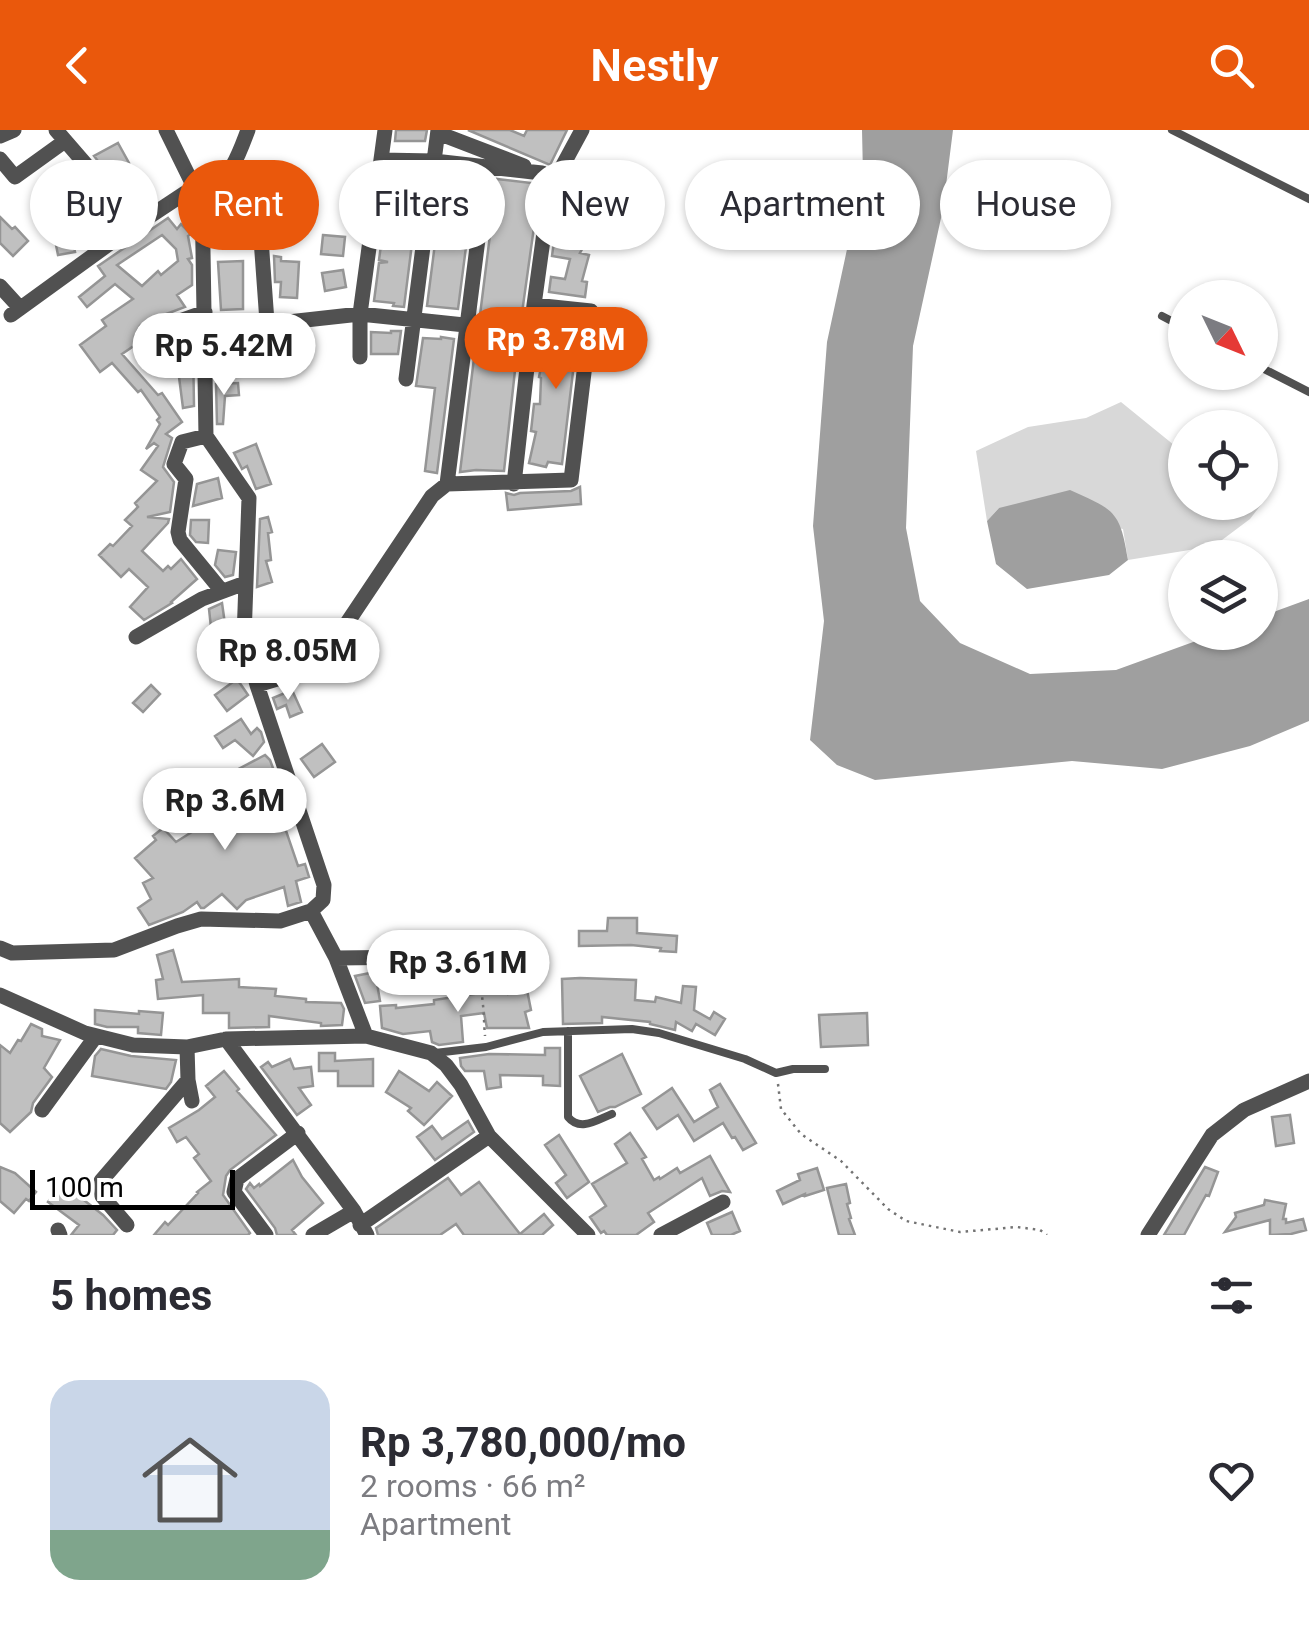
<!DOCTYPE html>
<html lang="en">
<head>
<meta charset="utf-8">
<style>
	:root { --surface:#fff; --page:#f2f2f3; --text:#2b2b33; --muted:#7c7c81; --accent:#ea580c }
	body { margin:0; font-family:Roboto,sans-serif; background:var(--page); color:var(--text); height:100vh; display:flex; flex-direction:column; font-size:38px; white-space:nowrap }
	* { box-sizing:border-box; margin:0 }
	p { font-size:32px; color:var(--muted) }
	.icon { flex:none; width:55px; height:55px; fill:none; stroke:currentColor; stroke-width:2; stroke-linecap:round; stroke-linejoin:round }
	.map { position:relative; height:1105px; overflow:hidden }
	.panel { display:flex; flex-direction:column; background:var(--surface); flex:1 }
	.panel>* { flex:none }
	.banner { position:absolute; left:30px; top:30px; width:1250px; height:90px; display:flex; gap:20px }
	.needle { width:65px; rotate:133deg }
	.fabs { position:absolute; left:1168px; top:150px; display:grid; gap:20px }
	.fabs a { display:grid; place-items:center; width:110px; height:110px; border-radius:50%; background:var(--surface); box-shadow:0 2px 8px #0004; font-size:50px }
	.scale { position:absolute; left:30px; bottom:25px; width:205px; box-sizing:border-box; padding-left:10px; border:5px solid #000; border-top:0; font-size:28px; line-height:35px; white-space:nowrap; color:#000; -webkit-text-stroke:8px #fff; paint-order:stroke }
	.price { position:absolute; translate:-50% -85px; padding:0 22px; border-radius:35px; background:#fff; color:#222; font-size:32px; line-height:65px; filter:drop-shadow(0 2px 5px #0008) }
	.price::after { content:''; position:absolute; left:50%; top:60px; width:30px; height:22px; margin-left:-15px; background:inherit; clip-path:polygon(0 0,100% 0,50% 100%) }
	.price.current { background:var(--accent); color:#fff }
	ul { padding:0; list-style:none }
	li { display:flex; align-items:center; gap:30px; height:250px; padding:0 50px }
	li span { display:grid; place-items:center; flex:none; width:280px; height:200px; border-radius:30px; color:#555 }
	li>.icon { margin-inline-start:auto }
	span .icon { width:120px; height:120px; fill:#fffc; stroke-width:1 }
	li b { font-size:42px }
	h2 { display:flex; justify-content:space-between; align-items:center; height:120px; padding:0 50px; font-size:42px }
	.chip { padding:0 35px; border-radius:45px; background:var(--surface); box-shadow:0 2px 8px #0004; font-size:35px; line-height:90px }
	.chip.current { background:var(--accent); color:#fff }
	header { display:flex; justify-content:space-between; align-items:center; height:130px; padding:0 50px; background:var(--accent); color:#fff; font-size:45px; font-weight:600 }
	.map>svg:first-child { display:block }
	.green { fill:#d8d8d8 }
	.water { fill:#9f9f9f }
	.building { fill:#c0c0c0; stroke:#959595; stroke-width:2.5; fill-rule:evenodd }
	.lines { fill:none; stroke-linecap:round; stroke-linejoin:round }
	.path { stroke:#737373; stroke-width:2.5; stroke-dasharray:2.5 5; stroke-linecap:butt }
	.lane { stroke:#515151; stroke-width:8 }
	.street { stroke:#515151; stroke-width:15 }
</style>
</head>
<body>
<header><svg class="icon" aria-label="back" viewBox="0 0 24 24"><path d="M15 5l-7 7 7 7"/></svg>Nestly<svg class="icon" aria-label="search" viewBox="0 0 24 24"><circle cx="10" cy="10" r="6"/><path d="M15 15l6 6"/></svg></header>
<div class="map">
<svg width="1309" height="1105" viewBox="0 0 1309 1105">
	<rect width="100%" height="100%" fill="#fff"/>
	<path class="green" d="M1121 272 1185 324V372H1260V325L1270 363 1250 389 1214 416 1128 430 1123 399 999 378 987 391 976 321 1028 297 1086 288Z"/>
	<path class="water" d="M862 0H953L943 79 913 216 906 398 920 471 960 513 1030 544 1116 540 1218 503 1260 502V487L1309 469V591L1250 616 1162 639 1072 631 875 650 837 635 810 610 824 491 813 396 827 212 863 45Z
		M1070 360C1114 380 1120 380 1128 430L1109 445 1027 459 996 434 987 391 999 378Z"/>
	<path class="building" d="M396 0H427L425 11H395Z
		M468 0H510L524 6 527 0H567L550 35Z
		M118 13 129 33 108 44 94 26Z
		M391 41 421 42 404 177 393 176 394 173 374 171 379 133 388 132 379 130Z
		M444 43 475 47 458 179 427 176Z
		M497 49 540 54 521 190 480 185Z
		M225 69 231 95 216 99 213 72Z
		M591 75 596 92 569 100 587 110 580 123 589 125 582 151 587 152 585 167 549 162 551 147 565 149 570 129 552 126 554 111 569 114 560 84Z
		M0 87 12 99 15 97 28 111 13 126 0 113Z
		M168 88 177 99 181 94 191 104 188 106 192 128 188 129 192 135V155L177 165 185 177 153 189 140 196 135 206 138 213 122 224 158 265 162 263 182 292 166 304 172 308 163 337 174 352 170 382 147 387 169 389 168 393 142 421 163 441 168 436 171 439 181 429 197 449 171 472 172 473 144 490 130 477 148 457 129 439 121 447 99 425 110 414 113 416 132 396 125 390 138 377 135 373 157 351 141 340 158 316 154 313 146 319 160 294 157 290 160 287 141 260 138 262 112 233 100 242 80 215 106 196 102 190 133 169 115 154 87 177 79 167 105 146 98 136ZM162 105 176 119 178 131 161 145 158 141 142 156 117 135Z
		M70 97 75 122 58 125 53 100Z
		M323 105 345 107 343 126 321 124Z
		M274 126 281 127V131L299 132 297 168 280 167 281 152H275Z
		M243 131V179L221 180 218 132Z
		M343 140 346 157 325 161 322 143Z
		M571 192 594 194 592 212 582 211V216L575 225 562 334 548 332 546 337 529 333 536 302 531 301 534 274H540L541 248 539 247 544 223H540L543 199 570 203Z
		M185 201 193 214 194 276 183 278 179 247 183 246 179 231 161 210Z
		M391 201H401L398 224H371V202L391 203Z
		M441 207 454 209 437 343 425 341 435 258 416 256 423 208 441 209Z
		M244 211 245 231 226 233 224 212Z
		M476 212 489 214V219L517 222 504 341 476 340 460 342Z
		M238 253 239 265 225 266 223 294H217L216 254Z
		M256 314 271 354 256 359 247 336 242 339 234 323Z
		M218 348 222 368 193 376 197 354Z
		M580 357 581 374 508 380 506 363 514 365 520 363 571 361Z
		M268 387 272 402 268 403 271 430 266 431 272 452 257 457 260 389Z
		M191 390H209L208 413 196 412 190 405Z
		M218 420 236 422 233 445 225 447 215 435Z
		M222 473 225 494 228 493 233 510 213 516 209 479Z
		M291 496 298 512 276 523 268 506Z
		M237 549 248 565 227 581 215 565Z
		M151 555 160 564 143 582 133 573Z
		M292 560 302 582 290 587 286 575 277 579 273 568Z
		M241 589 251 604 257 598 261 602 264 612 253 626 235 610 223 618 215 606Z
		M322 614 335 632 314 647 301 629Z
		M265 625 270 630 277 649 243 683 281 673 287 697 285 698 298 736 305 734 309 747 296 751 301 772 288 776 284 757 246 770 237 779 222 764 204 778H201L197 772 183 782 149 795 138 778 151 769 143 753 153 748 135 728 156 710 153 706 163 698 176 712 195 700 193 695 204 689 208 696 230 688 216 655 232 649 229 644Z
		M608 788H637V803L677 806 676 822 660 821 661 818 631 815 579 816V801H607Z
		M173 820 182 852 239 849V857L276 859 275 866 306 869V872L341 873 344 879 342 895 321 896V893L269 886V897L229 898V883H203V865L158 869 156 850 163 849 157 825Z
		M375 842 380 871 365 873 355 846Z
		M580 848 636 850 635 870 655 872 656 867 681 873 683 856 696 857 694 880 710 889 714 882 725 889 715 905 696 894 692 901 676 892 675 900 650 894V892L602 887V893L563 894 562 849Z
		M507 859 508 864 527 860 531 880 525 882 529 898H487L484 883 461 886 463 912 439 915 432 912 430 901 403 904 382 898 380 876 396 875V878L434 874V870Z
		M95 880 139 884V881L163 883 161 905 138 903V897H107L95 894Z
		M867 883 868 915 821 917 819 885Z
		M31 894 42 899V906L60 910 44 938 52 947 33 973 31 982 10 1002 0 993V915L10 923 18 910 21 911Z
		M545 918H560V956L543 955V946L500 945 501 957 487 959 484 941H465L461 936 460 928 489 924 545 925Z
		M101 919 131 926 176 930 171 952 166 959 92 946 95 926Z
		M319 923H335V931L373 929V956H338V941H319Z
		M622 924 641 964 615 977H610L598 982 580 946Z
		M290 929 294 939 311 937 313 956 299 958 311 975 297 985 261 937 268 932 272 937Z
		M224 941 239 959 237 961 276 1005 230 1040 226 1046 223 1065 250 1103 248 1105H154L165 1092 168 1095 198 1063 197 1062 211 1051 194 1028 199 1024 186 1007 177 1012 169 998 199 980 215 967 206 956Z
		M399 941 429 961 437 952 452 966 424 995 408 981 411 978 386 962Z
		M720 954 756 1013 743 1020 735 1007 732 1008 723 993 694 1011 678 985 657 999 643 978 672 958 694 992 718 977 710 960Z
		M1290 985 1294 1013 1276 1016 1272 987Z
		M468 991 474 1002 435 1030 417 1007 432 996 442 1009Z
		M630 1003 646 1027 642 1029 654 1050 659 1047 660 1049 677 1038 680 1043 710 1026 730 1062 722 1061 710 1066 702 1048 648 1083 654 1092 636 1105H607L604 1101 601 1103 590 1087 606 1076 592 1054 627 1033 615 1014Z
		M559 1005 589 1052 567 1068 556 1053 566 1045 545 1015Z
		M293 1030 302 1047 323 1073 292 1100 296 1105H277L275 1098 246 1059 250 1053 254 1058 259 1054 260 1056Z
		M0 1037 15 1043 36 1062 29 1071 26 1069 14 1083 0 1071Z
		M1205 1037 1218 1042 1209 1066 1206 1065 1184 1105H1164Z
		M817 1038 824 1060 805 1066V1064L783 1074 777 1061 800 1050 798 1044Z
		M448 1048 461 1065 479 1052 520 1104 544 1084 553 1095 542 1105H464L456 1094 440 1105H378L376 1098Z
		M62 1053 103 1085 117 1100 113 1105H71L79 1095 48 1072Z
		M846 1054 850 1073 847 1074 851 1088 849 1089 855 1105H839L827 1058Z
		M1265 1070 1286 1074 1283 1089H1286V1093L1303 1089 1306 1100 1291 1104 1270 1105V1090L1225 1102 1236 1087 1235 1083 1264 1075Z
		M732 1082 740 1101 731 1105H712L707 1093Z"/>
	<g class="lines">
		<path class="path" d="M440 828C448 828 457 827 464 830 485 839 483 885 485 906
			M778 954 781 979 801 1004 841 1031 888 1079 906 1091 960 1102 1017 1097 1040 1100 1047 1105"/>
		<path class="lane" d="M1172 0 1309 69
			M1162 186 1185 198
			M1260 237 1309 262
			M568 901V987C580 1002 597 990 612 984
			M435 923 486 917 543 902 632 899 659 903 745 929 776 943 793 939H825"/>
		<path class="street" d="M56 0 139 96
			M166 0 195 59
			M438 3 524 36
			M0 6 14 0
			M0 29 15 47 65 11
			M381 30 434 31 542 43
			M261 109 267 192
			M0 156 20 178
			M534 175 591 181
			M11 185 120 106 185 63C194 59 202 61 210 58 231 50 241 18 248 0
			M206 201 360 184 531 202
			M146 206 157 199 205 182
			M360 227V184L385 0
			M406 249 438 0
			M206 306 182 312 174 334 186 349 178 402 180 410 221 460
			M447 354 487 38
			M514 354 534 175 547 81 556 48 582 0
			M136 507 202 469 245 453
			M257 555 287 546 323 524 347 493 432 366 447 354 571 350 586 226
			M311 781 336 828
			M0 818 12 823 114 820 177 796 201 789 280 791 311 781 323 770 324 755 257 555 244 508 249 368 206 306 202 59
			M0 865 85 903 133 915 187 917 226 909 366 906 431 923 446 935 461 955 489 1006 588 1105
			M366 906 336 828 424 827
			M226 909 354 1081 367 1105
			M187 917 188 950 192 971
			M42 980 96 906
			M127 1095 102 1066 101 1051 188 950
			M360 1095 489 1006
			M58 1100 60 1105
			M266 1105 234 1062 237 1049 298 1003
			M313 1105 354 1081
			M661 1105 723 1072
			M1148 1105 1212 1005 1244 980 1309 951"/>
	</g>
</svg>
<div class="fabs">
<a><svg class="needle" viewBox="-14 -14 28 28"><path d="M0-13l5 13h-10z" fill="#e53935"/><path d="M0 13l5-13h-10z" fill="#7c7c81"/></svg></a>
<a><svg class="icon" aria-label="locate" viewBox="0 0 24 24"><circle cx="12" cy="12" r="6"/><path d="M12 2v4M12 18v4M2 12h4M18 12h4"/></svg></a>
<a><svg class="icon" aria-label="layers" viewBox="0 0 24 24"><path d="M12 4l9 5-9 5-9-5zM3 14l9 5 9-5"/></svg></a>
</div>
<div class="scale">100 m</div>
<b class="price current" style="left:556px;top:262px">Rp 3.78M</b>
<b class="price" style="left:224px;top:268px">Rp 5.42M</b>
<b class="price" style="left:288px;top:573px">Rp 8.05M</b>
<b class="price" style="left:225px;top:723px">Rp 3.6M</b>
<b class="price" style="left:458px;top:885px">Rp 3.61M</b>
<div class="banner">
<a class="chip">Buy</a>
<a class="chip current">Rent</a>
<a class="chip">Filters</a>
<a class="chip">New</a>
<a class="chip">Apartment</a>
<a class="chip">House</a>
</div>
</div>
<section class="panel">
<h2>5 homes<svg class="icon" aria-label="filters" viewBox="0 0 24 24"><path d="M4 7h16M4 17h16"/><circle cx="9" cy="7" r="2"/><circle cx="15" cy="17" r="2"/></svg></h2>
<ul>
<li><span style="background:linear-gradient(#c9d6e8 75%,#7fa58c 0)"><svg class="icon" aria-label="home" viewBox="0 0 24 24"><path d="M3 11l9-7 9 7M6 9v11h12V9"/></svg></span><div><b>Rp 3,780,000/mo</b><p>2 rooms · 66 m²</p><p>Apartment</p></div><svg class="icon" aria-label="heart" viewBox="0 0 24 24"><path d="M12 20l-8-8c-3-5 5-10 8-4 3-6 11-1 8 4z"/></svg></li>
</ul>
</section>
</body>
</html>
